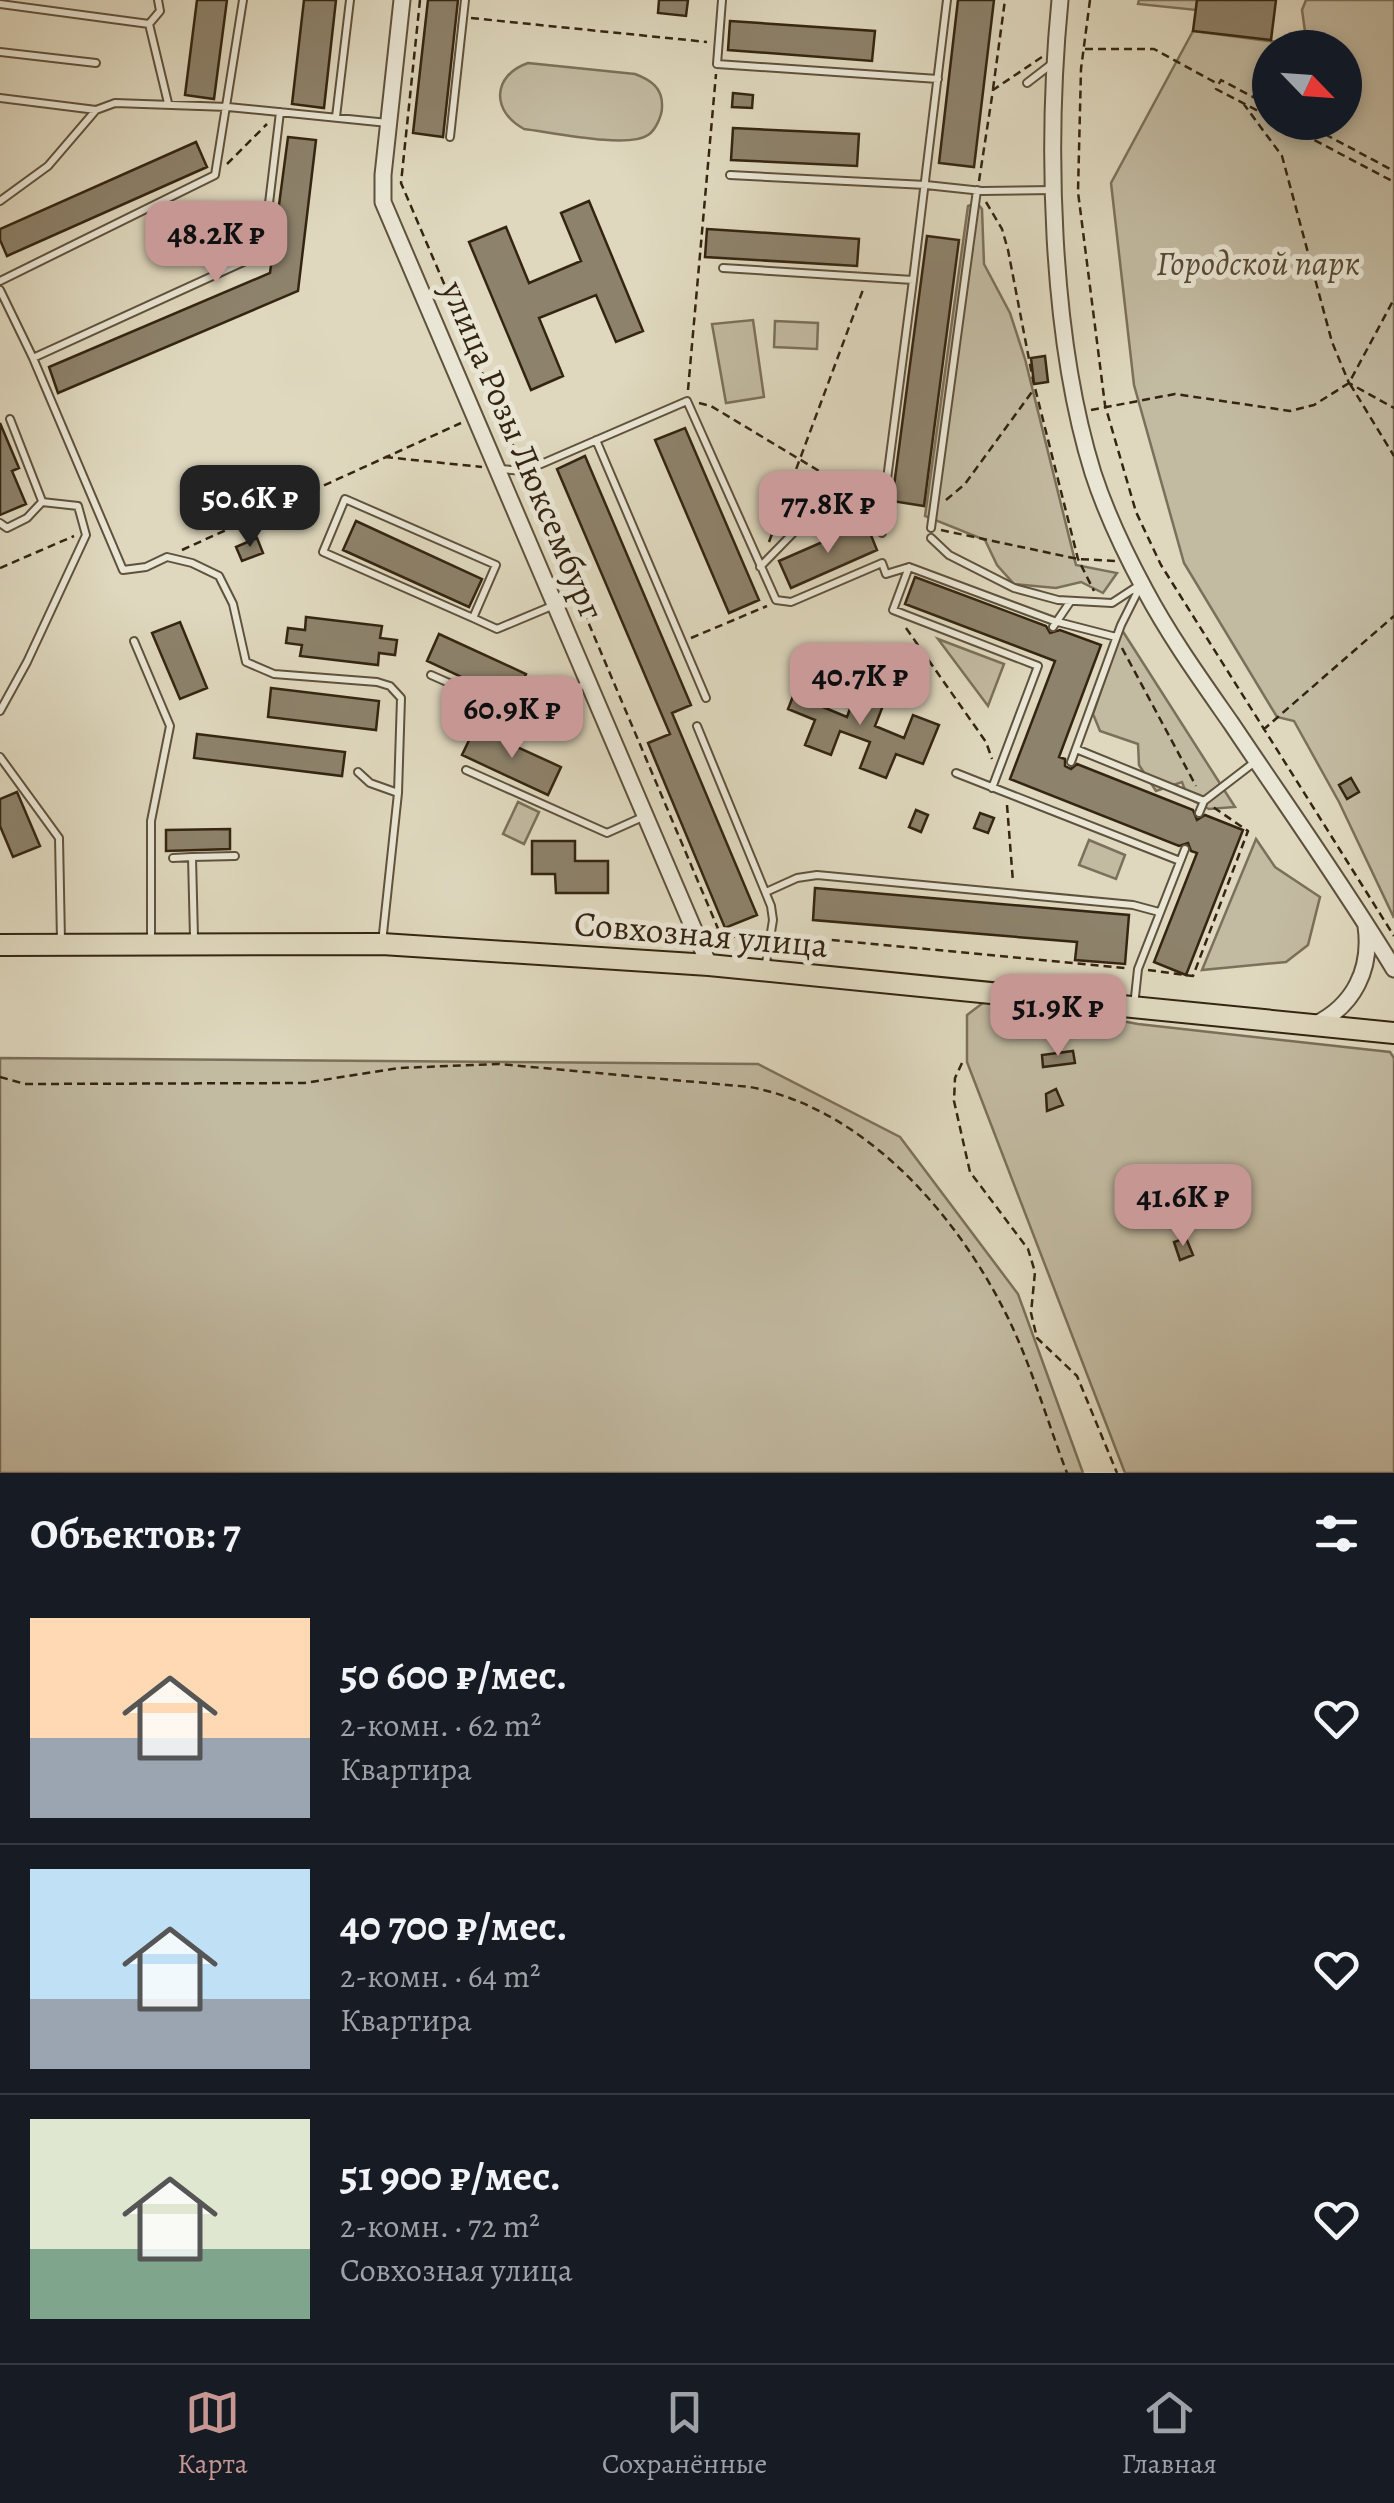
<!DOCTYPE html>
<html lang="ru">
<head>
<meta charset="utf-8">
<style>
	:root { --surface:#171b24; --page:#242831; --text:#f1f3f6; --muted:#9ea1a6; --line:#363941; --accent:#c59692 }
	body { margin:0; font-family:Alegreya,serif; background:var(--page); color:var(--text); height:100vh; display:flex; flex-direction:column; font-size:38px; white-space:nowrap }
	* { box-sizing:border-box; margin:0 }
	p { font-size:32px; color:var(--muted) }
	.icon { flex:none; width:55px; height:55px; fill:none; stroke:currentColor; stroke-width:2; stroke-linecap:round; stroke-linejoin:round }
	.map { position:relative; height:1473px; overflow:hidden }
	.drawer { display:flex; flex-direction:column; background:var(--surface); flex:1 }
	.drawer>* { flex:none }
	.needle { width:65px; rotate:115deg }
	.buttons { position:absolute; left:1252px; top:30px; display:grid; gap:20px }
	.buttons a { display:grid; place-items:center; width:110px; height:110px; border-radius:50%; background:var(--surface); box-shadow:0 5px 15px #0003; font-size:50px }
	.price { position:absolute; translate:-50% -85px; padding:0 22px; border-radius:20px; background:var(--accent); color:#111; font-size:32px; line-height:65px; filter:drop-shadow(0 2px 5px #0008) }
	.price::after { content:''; position:absolute; left:50%; top:60px; width:30px; height:22px; margin-left:-15px; background:inherit; clip-path:polygon(0 0,100% 0,50% 100%) }
	.price.current { background:#222; color:#fff }
	ul { padding:0; list-style:none }
	li { display:flex; align-items:center; gap:30px; height:250px; padding:0 30px }
	li+li { border-top:2px solid var(--line) }
	li span { display:grid; place-items:center; flex:none; width:280px; height:200px; border-radius:0px; color:#555 }
	li>.icon { margin-inline-start:auto }
	span .icon { width:120px; height:120px; fill:#fffc; stroke-width:1 }
	li b { font-size:42px }
	h2 { display:flex; justify-content:space-between; align-items:center; height:120px; padding:0 30px; font-size:42px }
	.tabs { display:flex; justify-content:space-around; align-items:center; height:140px; border-top:2px solid var(--line); background:var(--surface); font-size:28px; color:var(--muted) }
	.tabs a { display:grid; justify-items:center; gap:5px }
	.tabs .current { color:var(--accent) }
	.map>svg:first-child { display:block }
	.green { fill:#c2baa1; stroke:#7b7059; stroke-width:2.5; fill-rule:evenodd }
	.building { fill:#8d826b; stroke:#342511; stroke-width:2.5 }
	.lines { fill:none; stroke-linecap:round; stroke-linejoin:round }
	.service-casing { stroke:#5f523c; stroke-width:10 }
	.tertiary-casing { stroke:#5f523c; stroke-width:19 }
	.primary-casing { stroke:#342511; stroke-width:24 }
	.path { stroke:#342511; stroke-width:2.5; stroke-dasharray:8 5; stroke-linecap:butt }
	.service { stroke:#eae6d5; stroke-width:6 }
	.tertiary { stroke:#eae6d5; stroke-width:15 }
	.primary { stroke:#dfd8be; stroke-width:20 }
	.labels { text-anchor:middle; stroke-width:10; stroke-linejoin:round; paint-order:stroke }
	.park-label { font-size:35px; font-style:italic; fill:#584a35; stroke:#eae6d5 }
	.street-label { font-size:35px; fill:#342511; stroke:#eae6d5 }
</style>
</head>
<body>
<div class="map">
<svg width="1394" height="1473" viewBox="0 0 1394 1473">
	<rect width="100%" height="100%" fill="#dfd8be"/>
	<filter id="stains"><feTurbulence type="fractalNoise" baseFrequency=".002" numOctaves="4"/><feColorMatrix values="0 0 0 0 .2 0 0 0 0 .09 0 0 0 0 .02 0 0 0 .5 -.17"/></filter>
	<radialGradient id="worn" r=".72"><stop offset=".6" stop-color="#630" stop-opacity="0"/><stop offset="1" stop-color="#630" stop-opacity=".3"/></radialGradient>
	<path class="green" d="M1139 0H1197L1196 10 1138 4Z
		M1306 0H1394V918L1339 802 1294 721 1277 717 1184 563 1134 385 1111 183 1193 31 1307 46 1302 10ZM1270 48H1345V122H1270Z
		M528 63 635 74C651 80 663 88 662 107 662 115 656 130 648 135 628 149 550 132 524 129 492 112 491 76 528 63Z
		M977 203 982 209 984 264 1010 313 1025 359 1076 565 1117 573 1103 593 1081 582 1056 588 1014 584 997 565 985 540 925 516 968 206Z
		M753 320 764 397 726 403 712 324Z
		M775 321 818 323 817 349 774 347Z
		M1122 630 1235 807 1209 809 1188 798 1182 782 1156 791 1139 765 1138 744 1100 731 1093 714Z
		M938 639 1004 664 988 706Z
		M518 802 539 812 524 844 503 834Z
		M1256 839 1275 867 1320 897 1308 945 1286 962 1202 970Z
		M1089 840 1125 855 1116 879 1079 865Z
		M984 1002 1062 1010 1138 1024 1390 1052 1394 1058V1473H1125L967 1062V1015Z
		M0 1058 758 1064 900 1137 1018 1294 1083 1473H0Z"/>
	<path class="building" d="M197 0H227L214 99 185 95Z
		M304 0H336L324 108 292 104Z
		M428 0H458L443 137 413 133Z
		M659 0H688L686 16 658 13Z
		M958 0H994L974 167 939 163Z
		M1197 0H1276L1271 40 1193 31Z
		M730 21 875 31 872 61 728 50Z
		M733 93 753 95 752 108 732 107Z
		M733 128 859 134 857 166 731 160Z
		M288 137 316 140 298 291 58 393 49 367 270 273Z
		M196 142 207 167 7 256 0 240V229Z
		M589 201 643 331 616 342 596 295 539 318 563 376 531 390 469 242 506 227 529 283 581 261 561 213Z
		M707 229 859 239 857 266 705 257Z
		M927 236 959 240 924 506 892 501Z
		M1045 356 1048 382 1034 384 1031 358Z
		M0 423 19 468 12 471 26 504 0 515Z
		M685 428 759 600 729 613 655 440Z
		M585 456 691 705 672 713 757 915 725 928 648 743 670 734 557 469Z
		M356 521 482 579 469 607 343 550Z
		M866 523 877 550 791 588 779 561Z
		M257 538 263 553 242 561 236 547Z
		M915 577 1046 626 1050 633 1060 630 1101 645 1059 757 1065 759V766L1071 769 1077 764 1193 810 1197 820 1205 815 1243 830 1186 975 1154 962 1197 853 1191 851 1188 843 1179 846 1010 779 1055 661 905 604Z
		M306 617 382 626 380 638 397 640 395 655 379 653 378 665 300 656 302 645 286 643 288 628 305 630Z
		M180 622 207 688 180 699 152 633Z
		M439 634 526 674 513 701 427 661Z
		M803 671 828 681 818 705 847 717 856 692 884 703 875 726 904 738 913 715 939 725 923 764 896 754 886 778 860 768 870 742 840 731 831 755 805 745 815 720 788 709Z
		M271 688 379 701 376 730 268 717Z
		M475 728 561 767 548 795 462 755Z
		M197 734 345 752 342 776 194 758Z
		M1351 778 1359 792 1347 799 1339 785Z
		M17 792 40 846 13 857 0 826V799Z
		M916 810 928 815 921 832 909 827Z
		M980 813 994 818 988 833 974 828Z
		M230 829V849L166 851V830Z
		M532 841H575V861H608V893H556L555 874H532Z
		M815 888 1129 915 1125 964 1075 960 1077 942 813 920Z
		M1015 1011H1029V1026H1015Z
		M1073 1051 1075 1063 1043 1067 1042 1055Z
		M1056 1089 1063 1105 1047 1111 1046 1094Z
		M1186 1238 1193 1255 1180 1260 1174 1242Z"/>
	<g class="lines">
		<defs>
			<path id="service" d="M158 0 160 11 149 24 168 103
				M722 0 717 64 938 79
				M0 4 149 24
				M0 52 96 63
				M1027 83 1053 63
				M0 98 96 110
				M336 117 350 0
				M450 137 465 0
				M730 175 926 185
				M926 185 982 191 1055 190
				M0 201 48 166 96 110 115 103 228 107 388 123
				M723 268 913 280 884 502
				M913 280 947 0
				M0 281 215 175 243 0
				M0 290 33 358 123 570 146 567 167 557 192 563 219 576 233 604 246 662 274 674 377 682 390 686 401 698 398 793 382 943
				M33 358 263 253 280 112
				M10 419 42 501
				M596 440 706 698
				M500 469 525 471 687 401 776 600 791 602 882 563 886 574 909 567 893 610 1038 666 992 788
				M0 523 7 528 27 518 42 502 78 506 86 535 27 662 0 711
				M931 528 977 190
				M931 538 949 555 1014 588 1058 600 1112 603 1141 584
				M760 567 797 529 844 491H854L869 499 882 533
				M909 567 1054 621 1116 637
				M473 618 496 565 345 499 323 552 473 618 497 629 552 606
				M1053 627 1070 602
				M134 641 170 726 151 821V939
				M431 675 519 714 588 683
				M697 726 771 906 773 920 765 969
				M1076 749 1204 801
				M0 757 59 838 61 941
				M1071 762 1121 625 1140 587
				M466 770 607 833 645 816
				M358 772 370 783 398 793
				M956 773 1180 861
				M1199 813 1204 801 1256 761
				M173 858 192 857
				M766 892 797 878 817 875 1133 905 1159 912
				M194 938 192 857 235 856
				M1134 1006 1138 969 1185 849"/>
			<path id="tertiary" d="M402 0 383 175V202L709 965
				M1060 0C1046 142 1050 335 1093 473 1106 513 1125 553 1145 590 1170 637 1201 680 1231 723 1286 805 1343 885 1394 969
				M1314 1025C1354 1006 1372 969 1366 926"/>
			<path id="primary" d="M0 945 382 944 709 965 1394 1033"/>
		</defs>
		<use href="#service" class="service-casing"/>
		<use href="#tertiary" class="tertiary-casing"/>
		<use href="#primary" class="primary-casing"/>
		<path class="path" d="M420 0 401 183 519 459
			M1090 0 1081 69 1078 192 1105 405 1136 512 1161 565 1394 936
			M471 18 707 42
			M1085 49H1154L1218 84
			M993 89 1005 0
			M1243 103 1282 156 1332 342 1349 383 1394 408
			M1270 106 1221 80 1216 89 1270 117
			M1280 122 1394 182
			M1302 122 1394 171
			M227 164 267 124
			M979 181 993 90 1042 57
			M986 202 1002 229 1008 250 1033 380 1078 559 1094 591
			M1350 384 1394 456
			M688 390 716 74
			M699 403 711 406 839 483
			M1091 410 1175 394 1290 411 1314 405 1349 383 1394 299
			M385 457 482 467
			M528 480 722 938 762 934
			M946 500 965 484 1034 389
			M941 530 1078 559 1115 561
			M769 542 864 287
			M182 550 461 423
			M0 568 74 536
			M906 628 986 742 992 759
			M691 638 767 606
			M1122 648 1196 786
			M1263 730 1394 616
			M1007 805 1013 882
			M780 935 1125 968
			M1148 970 1193 976 1248 831 1213 807
			M962 1063 955 1078 954 1101 970 1172 1028 1249 1035 1272 1031 1313 1037 1338 1077 1376 1117 1473
			M0 1077 25 1084 304 1083 399 1068 499 1064 750 1087C862 1108 952 1209 1003 1308 1030 1360 1046 1418 1067 1473"/>
		<use href="#service" class="service"/>
		<use href="#tertiary" class="tertiary"/>
		<use href="#primary" class="primary"/>
	</g>
	<g class="labels">
		<g class="park-label">
			<text x="1258" y="275">Городской парк</text>
		</g>
		<g class="street-label">
			<text transform="translate(523 450) rotate(67)" y="12">улица Розы Люксембург</text>
			<text transform="translate(701 934) rotate(5)" y="12">Совхозная улица</text>
		</g>
	</g>
	<rect width="100%" height="100%" filter="url(#stains)"/>
	<rect width="100%" height="100%" fill="url(#worn)"/>
</svg>
<div class="buttons">
<a><svg class="needle" viewBox="-14 -14 28 28"><path d="M0-13l5 13h-10z" fill="#e53935"/><path d="M0 13l5-13h-10z" fill="#9ea1a6"/></svg></a>
</div>
<b class="price" style="left:216px;top:286px">48.2K ₽</b>
<b class="price current" style="left:250px;top:550px">50.6K ₽</b>
<b class="price" style="left:828px;top:556px">77.8K ₽</b>
<b class="price" style="left:860px;top:728px">40.7K ₽</b>
<b class="price" style="left:512px;top:761px">60.9K ₽</b>
<b class="price" style="left:1058px;top:1059px">51.9K ₽</b>
<b class="price" style="left:1183px;top:1249px">41.6K ₽</b>
</div>
<section class="drawer">
<h2>Объектов: 7<svg class="icon" aria-label="filters" viewBox="0 0 24 24"><path d="M4 7h16M4 17h16"/><circle cx="9" cy="7" r="2"/><circle cx="15" cy="17" r="2"/></svg></h2>
<ul>
<li><span style="background:linear-gradient(#ffd9b3 60%,#9aa5b1 0)"><svg class="icon" aria-label="home" viewBox="0 0 24 24"><path d="M3 11l9-7 9 7M6 9v11h12V9"/></svg></span><div><b>50 600 ₽/мес.</b><p>2-комн. · 62 m²</p><p>Квартира</p></div><svg class="icon" aria-label="heart" viewBox="0 0 24 24"><path d="M12 20l-8-8c-3-5 5-10 8-4 3-6 11-1 8 4z"/></svg></li>
<li><span style="background:linear-gradient(#bfe0f5 65%,#9aa5b1 0)"><svg class="icon" aria-label="home" viewBox="0 0 24 24"><path d="M3 11l9-7 9 7M6 9v11h12V9"/></svg></span><div><b>40 700 ₽/мес.</b><p>2-комн. · 64 m²</p><p>Квартира</p></div><svg class="icon" aria-label="heart" viewBox="0 0 24 24"><path d="M12 20l-8-8c-3-5 5-10 8-4 3-6 11-1 8 4z"/></svg></li>
<li><span style="background:linear-gradient(#dfe7d0 65%,#7fa58c 0)"><svg class="icon" aria-label="home" viewBox="0 0 24 24"><path d="M3 11l9-7 9 7M6 9v11h12V9"/></svg></span><div><b>51 900 ₽/мес.</b><p>2-комн. · 72 m²</p><p>Совхозная улица</p></div><svg class="icon" aria-label="heart" viewBox="0 0 24 24"><path d="M12 20l-8-8c-3-5 5-10 8-4 3-6 11-1 8 4z"/></svg></li>
</ul>
</section>
<nav class="tabs">
<a class="current"><svg class="icon" aria-label="map" viewBox="0 0 24 24"><path d="M3 6l6-2 6 2 6-2v14l-6 2-6-2-6 2zM9 4v14M15 6v14"/></svg>Карта</a>
<a><svg class="icon" aria-label="saved" viewBox="0 0 24 24"><path d="M7 4h10v16l-5-4-5 4z"/></svg>Сохранённые</a>
<a><svg class="icon" aria-label="home" viewBox="0 0 24 24"><path d="M3 11l9-7 9 7M6 9v11h12V9"/></svg>Главная</a>
</nav>
</body>
</html>
